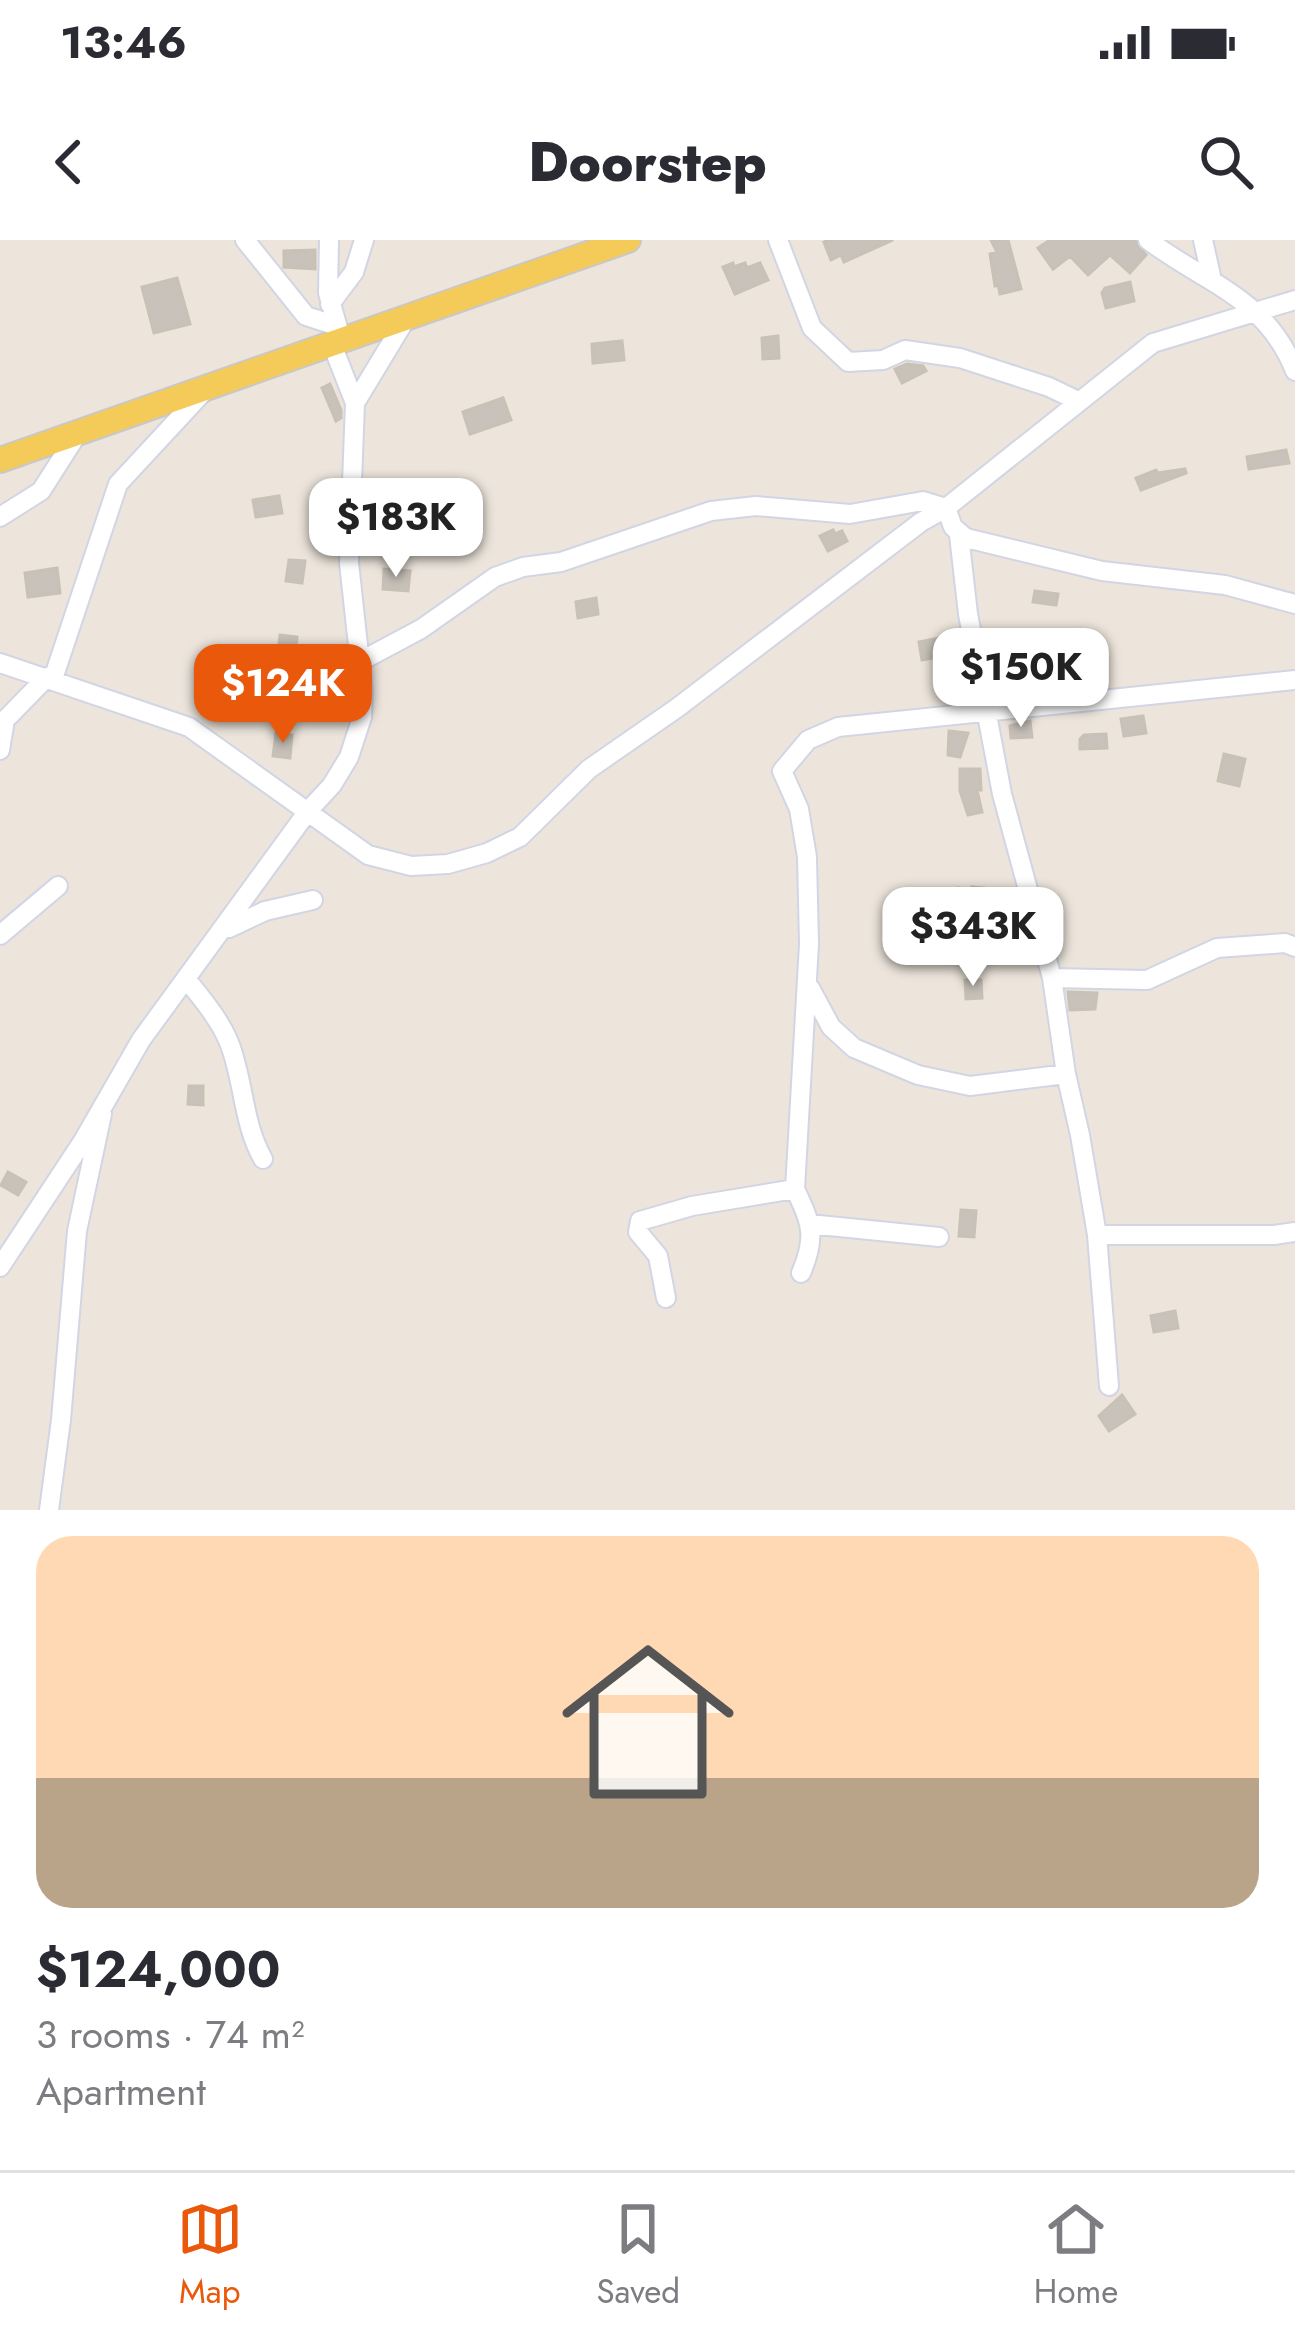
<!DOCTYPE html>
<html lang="en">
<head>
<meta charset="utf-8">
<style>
	:root { --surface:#fff; --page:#f2f2f3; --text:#2b2b33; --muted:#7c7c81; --line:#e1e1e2; --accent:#ea580c }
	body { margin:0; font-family:Jost,sans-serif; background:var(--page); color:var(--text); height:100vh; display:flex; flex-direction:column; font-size:45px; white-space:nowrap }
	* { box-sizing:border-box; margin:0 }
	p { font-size:39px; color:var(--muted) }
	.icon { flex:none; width:66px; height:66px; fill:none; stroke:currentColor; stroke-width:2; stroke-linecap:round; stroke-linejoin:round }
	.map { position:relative; height:1270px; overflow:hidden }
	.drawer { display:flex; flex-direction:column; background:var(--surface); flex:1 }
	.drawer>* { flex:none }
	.price { position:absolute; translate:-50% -102px; padding:0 27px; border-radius:24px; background:#fff; color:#222; font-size:39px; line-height:78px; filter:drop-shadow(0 3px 6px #0008) }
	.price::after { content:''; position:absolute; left:50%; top:72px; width:36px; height:27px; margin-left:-18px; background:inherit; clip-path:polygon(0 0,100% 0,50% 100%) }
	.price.on { background:var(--accent); color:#fff }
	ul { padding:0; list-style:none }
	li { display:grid; align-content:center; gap:24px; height:636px; padding:0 36px }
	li+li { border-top:3px solid var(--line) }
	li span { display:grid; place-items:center; height:372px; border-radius:36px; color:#555 }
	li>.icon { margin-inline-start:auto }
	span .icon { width:216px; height:216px; fill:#fffc; stroke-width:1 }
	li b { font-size:51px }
	.status { display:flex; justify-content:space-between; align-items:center; height:84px; padding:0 60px; background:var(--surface); direction:ltr }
	.status svg { height:33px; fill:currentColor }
	header { display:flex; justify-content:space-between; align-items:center; height:156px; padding:0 36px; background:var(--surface); font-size:54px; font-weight:800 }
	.tab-bar { display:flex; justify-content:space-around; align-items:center; height:168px; border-top:3px solid var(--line); background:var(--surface); font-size:33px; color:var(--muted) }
	.tab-bar a { display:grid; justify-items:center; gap:6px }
	.tab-bar .on { color:var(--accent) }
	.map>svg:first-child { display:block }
	.building { fill:#c8c2bb; stroke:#c8c1b5; stroke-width:3 }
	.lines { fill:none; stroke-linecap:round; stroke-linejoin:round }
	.minor-casing { stroke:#d1d5e4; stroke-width:22 }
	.major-casing { stroke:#c8c8c8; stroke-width:28 }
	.minor { stroke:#fff; stroke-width:18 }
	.major { stroke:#f4cb59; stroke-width:24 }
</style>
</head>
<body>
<div class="status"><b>13:46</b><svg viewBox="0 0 49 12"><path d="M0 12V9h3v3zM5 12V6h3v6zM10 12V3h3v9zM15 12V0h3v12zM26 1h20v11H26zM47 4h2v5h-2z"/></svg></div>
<header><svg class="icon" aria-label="back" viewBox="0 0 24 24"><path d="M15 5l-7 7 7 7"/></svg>Doorstep<svg class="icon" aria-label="search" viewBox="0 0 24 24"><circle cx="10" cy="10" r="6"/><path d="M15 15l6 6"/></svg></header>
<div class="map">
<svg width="1295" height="1270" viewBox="0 0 1295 1270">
	<rect width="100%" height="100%" fill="#ede5dc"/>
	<path class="building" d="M829 0H893L844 22 841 15 831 20 824 2Z
		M991 0H1008L1021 49 1000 54 998 45 995 46 990 14 997 12Z
		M1050 0H1135L1146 15 1130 33 1110 15 1088 35 1070 16 1053 29 1038 8Z
		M315 10V29L284 27V11Z
		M733 23 734 27 745 23 747 28 760 23 768 40 735 54 723 27Z
		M177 38 190 84 154 93 142 47Z
		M1130 42 1134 61 1106 68 1102 53 1105 48Z
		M778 96 779 118 763 119 762 98Z
		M622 101 624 120 593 123 592 104Z
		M907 124 923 126 926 131 902 143 895 129Z
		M330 144 341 170V178L336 181 322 148Z
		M503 158 511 180 470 194 463 172Z
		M1286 210 1289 223 1249 229 1247 217Z
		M1185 229 1186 233 1141 250 1136 238 1156 230 1158 233Z
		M279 256 282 273 256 277 253 260Z
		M833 290 835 294 842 291 847 301 828 311 820 296Z
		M289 320 305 321 302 343 286 341Z
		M57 328 60 353 28 357 25 333Z
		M384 329 410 331 408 351 383 349Z
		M1035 351 1058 354 1056 365 1033 362Z
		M596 358 598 374 578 378 576 362Z
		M280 395 297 397 295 417 278 415Z
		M950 396 953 414 922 420 919 402Z
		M1026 424 1027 436 1006 439 1004 426Z
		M1143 476 1146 493 1124 496 1121 479Z
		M1030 481 1032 497 1011 498 1010 486Z
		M949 491 968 493 960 517 948 515Z
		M276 493 292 495 290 518 273 516Z
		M1106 494 1107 508 1080 509V499L1084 495Z
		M1224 514 1245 519 1239 546 1218 541Z
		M960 529H980L981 550H977L982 572 968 575 960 551Z
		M972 647 984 648 983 663 956 660 958 648 972 650Z
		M965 740H981L982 758 966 759Z
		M1068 752 1097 753 1095 769 1070 770Z
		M189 846H203V865L188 864Z
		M8 932 26 942 18 955 1 945Z
		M961 970 976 971 974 997 959 996Z
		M1175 1071 1178 1088 1154 1092 1151 1076Z
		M1122 1155 1135 1174 1109 1191 1099 1176Z"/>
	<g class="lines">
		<defs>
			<path id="minor" d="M245 0 306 76 337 86
				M329 0 328 53 340 95
				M778 0 812 88 848 122 883 120 905 110 960 118 1049 147 1078 161
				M1148 0C1206 44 1266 57 1295 131
				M1203 0 1211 36
				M330 64 354 32 364 0
				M355 163 407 77
				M0 277 41 251 78 193
				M959 295 968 374 1002 554 1052 738 1066 834 1080 895 1097 995 1109 1146
				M359 422 421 389 495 337 523 327 561 322 711 271 756 266 850 274 923 261 946 268 953 287 966 298 1102 331 1225 345 1295 364
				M0 423 189 487 368 615 411 626 448 624 487 613 520 597 589 529 677 468 921 282 946 268 1153 103 1295 60
				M53 439 118 244 207 148
				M0 510 5 480 47 437
				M229 688 265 671 313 660
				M0 695 58 646
				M1052 738 1147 740 1217 708 1285 703 1295 707
				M187 740C203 760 221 781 230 805 244 842 243 884 263 919
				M810 748 831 787 854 808 918 835 970 846 1066 834
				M809 984 939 997
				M1097 995H1274L1295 992
				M0 1027 83 901 141 800 308 571 332 545 349 517 362 477 363 451 349 323 355 163 331 102
				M801 1033C817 996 811 983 795 949L809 704 807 617 799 569 782 531 808 500 838 487 1295 440
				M666 1058 658 1016 638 992 640 981 692 966 795 949
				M49 1270 61 1180 77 991 102 874"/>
			<path id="major" d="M0 220 628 0"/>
		</defs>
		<use href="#minor" class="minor-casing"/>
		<use href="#major" class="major-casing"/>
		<use href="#minor" class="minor"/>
		<use href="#major" class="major"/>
	</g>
</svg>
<b class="price" style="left:396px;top:340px">$183K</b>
<b class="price" style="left:1021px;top:490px">$150K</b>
<b class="price on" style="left:283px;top:506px">$124K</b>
<b class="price" style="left:973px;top:749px">$343K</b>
</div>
<section class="drawer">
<ul>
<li><span style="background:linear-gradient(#ffd9b3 65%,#b9a48a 0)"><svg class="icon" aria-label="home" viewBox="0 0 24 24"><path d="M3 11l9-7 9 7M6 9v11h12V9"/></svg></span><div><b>$124,000</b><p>3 rooms · 74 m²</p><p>Apartment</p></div></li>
</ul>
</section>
<nav class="tab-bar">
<a class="on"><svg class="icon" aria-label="map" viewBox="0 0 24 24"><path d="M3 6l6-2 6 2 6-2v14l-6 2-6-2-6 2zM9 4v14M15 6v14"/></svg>Map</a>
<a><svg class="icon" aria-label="saved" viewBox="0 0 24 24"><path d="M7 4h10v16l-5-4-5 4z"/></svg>Saved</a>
<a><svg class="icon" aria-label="home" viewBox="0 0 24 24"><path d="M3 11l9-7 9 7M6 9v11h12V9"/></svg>Home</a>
</nav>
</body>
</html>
